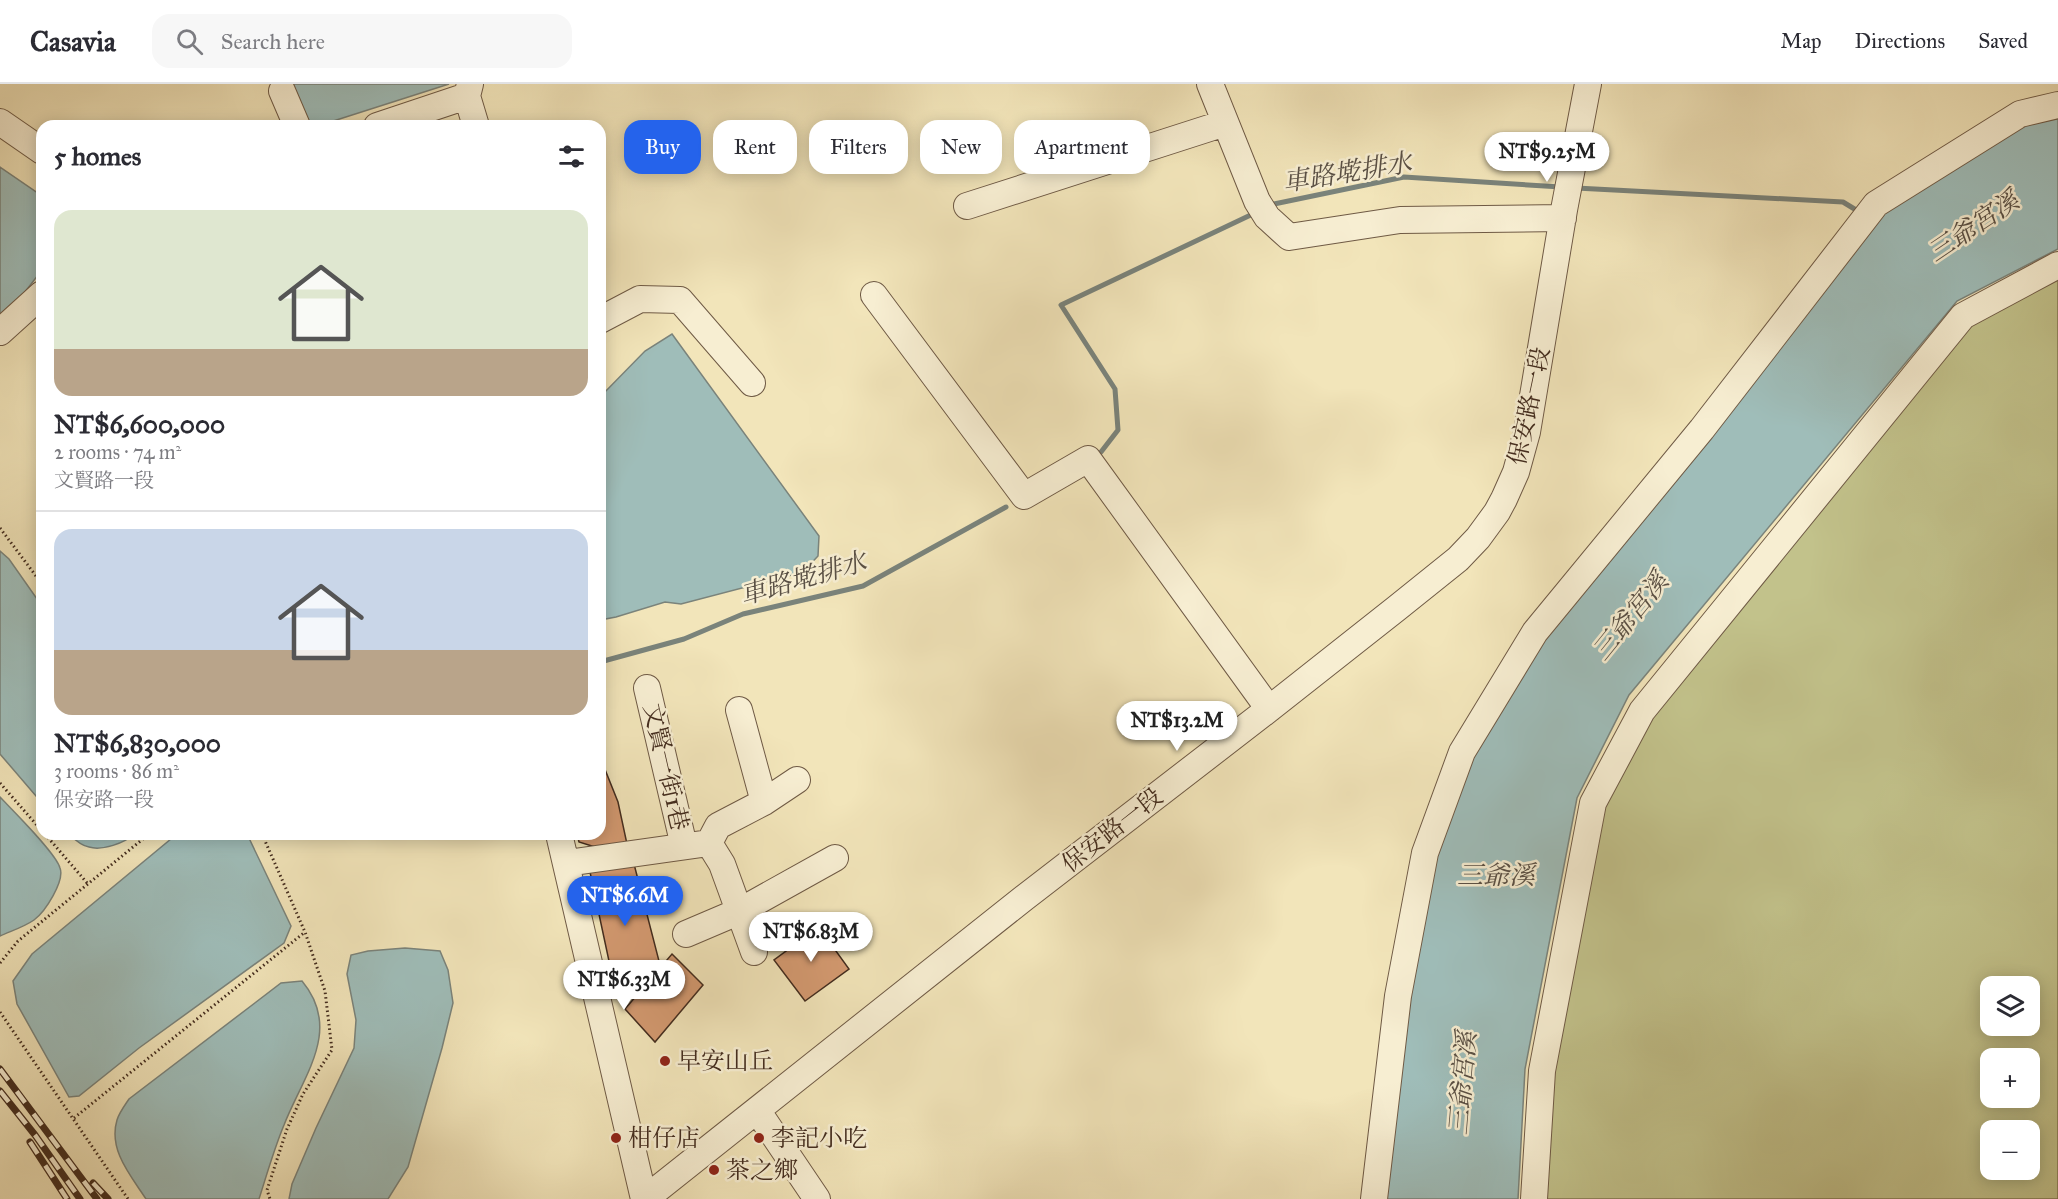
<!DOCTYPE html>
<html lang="en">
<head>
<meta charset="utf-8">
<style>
	:root { --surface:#fff; --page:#f7f7f7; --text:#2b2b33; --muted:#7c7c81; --line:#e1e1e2; --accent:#2563eb }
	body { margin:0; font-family:"IM FELL Great Primer","Noto Serif TC",serif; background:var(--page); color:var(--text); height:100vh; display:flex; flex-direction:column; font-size:22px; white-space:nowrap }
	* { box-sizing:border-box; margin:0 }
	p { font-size:20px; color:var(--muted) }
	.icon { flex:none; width:33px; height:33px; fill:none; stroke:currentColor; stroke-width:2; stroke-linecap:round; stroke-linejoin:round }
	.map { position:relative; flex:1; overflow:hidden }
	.panel { position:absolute; left:36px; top:36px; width:570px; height:720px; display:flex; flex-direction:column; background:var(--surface); border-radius:18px; box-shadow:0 3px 15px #0003 }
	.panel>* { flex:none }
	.top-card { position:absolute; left:624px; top:36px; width:570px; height:54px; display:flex; gap:12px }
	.controls { position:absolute; left:1980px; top:892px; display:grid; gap:12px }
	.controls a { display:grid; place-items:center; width:60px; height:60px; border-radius:12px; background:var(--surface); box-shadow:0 3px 15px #0003; font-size:30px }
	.price { position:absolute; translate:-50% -51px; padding:0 14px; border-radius:21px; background:#fff; color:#222; font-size:20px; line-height:39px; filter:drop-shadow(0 2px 3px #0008) }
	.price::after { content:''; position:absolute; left:50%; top:36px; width:18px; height:14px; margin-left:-9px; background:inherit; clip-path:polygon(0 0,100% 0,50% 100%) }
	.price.selected { background:var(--accent); color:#fff }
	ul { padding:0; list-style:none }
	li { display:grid; align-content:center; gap:12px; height:318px; padding:0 18px }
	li+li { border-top:2px solid var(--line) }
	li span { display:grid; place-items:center; height:186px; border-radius:18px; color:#555 }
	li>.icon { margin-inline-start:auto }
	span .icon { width:108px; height:108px; fill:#fffc; stroke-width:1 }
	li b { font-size:26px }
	h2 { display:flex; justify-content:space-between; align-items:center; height:72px; padding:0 18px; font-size:26px }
	.pill { padding:0 21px; border-radius:18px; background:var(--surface); box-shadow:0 3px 15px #0003; font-size:21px; line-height:54px }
	.pill.selected { background:var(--accent); color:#fff }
	header { display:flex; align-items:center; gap:36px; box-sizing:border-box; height:84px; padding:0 30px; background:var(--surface); border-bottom:2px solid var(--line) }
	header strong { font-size:28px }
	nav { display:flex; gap:33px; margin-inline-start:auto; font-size:21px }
	.search { width:420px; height:54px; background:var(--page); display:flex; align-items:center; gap:15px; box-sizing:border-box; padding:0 21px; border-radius:18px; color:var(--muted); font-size:22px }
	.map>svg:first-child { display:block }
	.green { fill:#c2c28b; stroke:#827754; stroke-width:1.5; fill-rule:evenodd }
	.water { fill:#9fbdb9; stroke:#7a837b; stroke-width:1.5 }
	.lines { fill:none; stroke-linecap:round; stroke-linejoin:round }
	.stream { stroke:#7a837b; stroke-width:5 }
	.building { fill:#d39970; stroke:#432c1e; stroke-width:1.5 }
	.minor-casing { stroke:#6f5a45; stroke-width:28 }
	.path { stroke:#432c1e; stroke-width:3; stroke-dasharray:1.5 3; stroke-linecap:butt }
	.minor { stroke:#f7eed2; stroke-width:26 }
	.rail-casing { stroke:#432c1e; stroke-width:7 }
	.rail { stroke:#f7eed2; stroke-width:4.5; stroke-dasharray:14; stroke-linecap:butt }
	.poi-dot { fill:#8f2418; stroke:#f7eed2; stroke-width:2 }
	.labels { text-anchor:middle; stroke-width:5; stroke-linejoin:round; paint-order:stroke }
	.street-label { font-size:24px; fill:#432c1e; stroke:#f7eed2 }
	.poi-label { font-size:24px; fill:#432c1e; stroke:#f7eed2; text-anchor:start }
	.water-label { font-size:26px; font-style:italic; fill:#5a5045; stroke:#f7eed2 }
</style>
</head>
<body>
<header>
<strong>Casavia</strong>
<div class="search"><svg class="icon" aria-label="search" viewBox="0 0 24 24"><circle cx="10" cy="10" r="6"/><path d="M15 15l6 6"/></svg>Search here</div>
<nav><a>Map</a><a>Directions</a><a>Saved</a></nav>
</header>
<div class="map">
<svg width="2058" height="1115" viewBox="0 0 2058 1115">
	<rect width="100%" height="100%" fill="#f2e5ba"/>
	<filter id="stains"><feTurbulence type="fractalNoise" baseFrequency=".00333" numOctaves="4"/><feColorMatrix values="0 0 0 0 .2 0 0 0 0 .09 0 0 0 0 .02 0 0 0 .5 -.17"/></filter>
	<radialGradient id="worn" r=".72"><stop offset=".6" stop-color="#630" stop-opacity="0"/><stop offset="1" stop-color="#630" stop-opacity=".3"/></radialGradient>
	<path class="green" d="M2058 181V1115H1534L1593 719 1642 627 1963 232ZM1990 903H2030V942H1990ZM1990 975H2030V1014H1990ZM1990 1047H2030V1086H1990Z"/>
	<path class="water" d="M284 0H449L324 40 301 41Z
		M2058 29V165L1957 217 1629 611 1577 714 1525 985 1518 1115H1385L1408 915 1432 772 1472 673 1544 552 1882 125 2024 37Z
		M0 83 42 112V186L0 240Z
		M672 250 819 452 818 472 803 488 681 520 665 518 616 533 600 536V313L645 267Z
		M0 467 9 475 42 522V719L0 670Z
		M0 713C13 727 56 769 60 784 65 797 45 828 34 836 24 843 11 847 0 852Z
		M69 750H134C125 759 102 767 89 763 82 762 73 754 69 750Z
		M177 750H247L291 842 284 859 139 964 79 1012 69 1013 17 920 13 897 32 870Z
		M405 864 440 867 448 886 453 919 442 964 408 1083 388 1115H289L292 1100 316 1044 354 964 356 936 347 890 351 871 368 867Z
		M302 897C343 946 303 992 284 1041 274 1065 267 1090 259 1115H146C131 1092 108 1066 117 1036 119 1029 125 1021 129 1015L281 899Z"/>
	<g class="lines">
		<path class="stream" d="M1576 104 1843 118 1861 129
			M1268 123 1274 120 1404 93 1561 103
			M1101 368 1118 346 1115 305 1061 221 1257 128
			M600 578 684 555 743 530 863 502 1006 423"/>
	</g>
	<path class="building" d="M600 673 618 718 627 760 595 763 579 758 577 750H600Z
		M634 780 659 877 638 906 616 910 590 788Z
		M815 838 849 885 805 917 774 876 801 856 797 851Z
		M672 870 703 901 655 958 625 925Z"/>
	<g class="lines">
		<defs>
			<path id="minor" d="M470 0 467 12 476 42
				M1210 0 1257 117 1267 133 1289 153 1400 136 1563 134
				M282 7 297 42
				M0 38 42 67
				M377 42 467 12
				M967 122 1225 39
				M874 211 1024 412 1088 375 1269 625
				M600 236 640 215 680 216 752 299
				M0 248 42 210
				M647 604 684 762
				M739 626 764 718
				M559 750 644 1115
				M709 759 722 780 754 868
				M567 779 709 759 718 742 764 718 797 696
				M686 850 740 827 835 774
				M757 1026 817 1115
				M645 1115 1024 814 1269 625 1397 524 1458 475 1478 454 1497 428 1504 415 1516 388 1527 348 1564 126 1588 0
				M1374 1115 1398 912 1425 769 1462 668 1535 548 1702 345 1876 120 2020 30 2058 21
				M1534 1115 1542 987 1593 719 1642 627 1963 232 2058 181"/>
		</defs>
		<use href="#minor" class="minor-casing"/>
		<path class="path" d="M0 444 42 500
			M0 699 42 747
			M45 750 88 800
			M262 750 305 848 325 907 332 966 303 1010 287 1045 267 1106 270 1115
			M0 879 18 857 149 750
			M0 928 128 1115
			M74 1034 305 848"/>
		<use href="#minor" class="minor"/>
		<defs>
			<path id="rail" d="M0 985 97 1115
				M0 1007 35 1051 80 1115
				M30 1058 67 1115
				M93 1099 108 1115"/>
		</defs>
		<use href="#rail" class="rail-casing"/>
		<use href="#rail" class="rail"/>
	</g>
	<g class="poi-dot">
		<circle cx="665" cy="977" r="6"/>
		<circle cx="616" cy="1054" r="6"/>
		<circle cx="759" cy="1054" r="6"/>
		<circle cx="714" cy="1086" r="6"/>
	</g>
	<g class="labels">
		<g class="street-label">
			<text transform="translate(1529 322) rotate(-78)" y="8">保安路一段</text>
			<text transform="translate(666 683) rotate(77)" y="8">文賢一街1巷</text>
			<text transform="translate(1112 746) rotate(-38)" y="8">保安路一段</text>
		</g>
		<g class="poi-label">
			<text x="677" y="985">早安山丘</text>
			<text x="628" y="1062">柑仔店</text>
			<text x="771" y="1062">李記小吃</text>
			<text x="726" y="1094">茶之鄉</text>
		</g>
		<g class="water-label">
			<text transform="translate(1347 88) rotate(-9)" y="9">車路墘排水</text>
			<text transform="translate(1973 142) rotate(-34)" y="9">三爺宮溪</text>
			<text transform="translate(803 494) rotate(-16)" y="9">車路墘排水</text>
			<text transform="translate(1630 532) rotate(-51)" y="9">三爺宮溪</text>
			<text x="1496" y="800">三爺溪</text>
			<text transform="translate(1462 999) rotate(-85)" y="9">三爺宮溪</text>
		</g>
	</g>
	<rect width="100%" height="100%" filter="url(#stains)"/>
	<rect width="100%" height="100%" fill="url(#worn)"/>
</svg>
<div class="controls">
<a><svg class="icon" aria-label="layers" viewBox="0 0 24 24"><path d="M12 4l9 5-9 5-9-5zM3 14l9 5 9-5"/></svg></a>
<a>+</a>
<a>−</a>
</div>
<b class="price" style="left:1547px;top:99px">NT$9.25M</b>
<b class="price" style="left:1177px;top:668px">NT$13.2M</b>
<b class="price selected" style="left:625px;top:843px">NT$6.6M</b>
<b class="price" style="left:811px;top:879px">NT$6.83M</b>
<b class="price" style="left:624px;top:927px">NT$6.33M</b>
<div class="top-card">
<a class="pill selected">Buy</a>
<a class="pill">Rent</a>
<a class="pill">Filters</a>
<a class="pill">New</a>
<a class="pill">Apartment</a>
</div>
<section class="panel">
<h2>5 homes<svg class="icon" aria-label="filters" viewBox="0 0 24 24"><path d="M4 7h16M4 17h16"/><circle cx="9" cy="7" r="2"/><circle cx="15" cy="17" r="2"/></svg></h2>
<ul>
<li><span style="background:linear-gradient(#dfe7d0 75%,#b9a48a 0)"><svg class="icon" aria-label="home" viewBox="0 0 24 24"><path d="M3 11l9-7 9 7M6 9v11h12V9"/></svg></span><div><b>NT$6,600,000</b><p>2 rooms · 74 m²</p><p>文賢路一段</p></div></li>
<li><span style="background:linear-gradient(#c9d6e8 65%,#b9a48a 0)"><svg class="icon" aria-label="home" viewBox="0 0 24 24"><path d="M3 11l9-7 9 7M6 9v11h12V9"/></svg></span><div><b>NT$6,830,000</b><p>3 rooms · 86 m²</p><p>保安路一段</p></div></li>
</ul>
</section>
</div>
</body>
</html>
